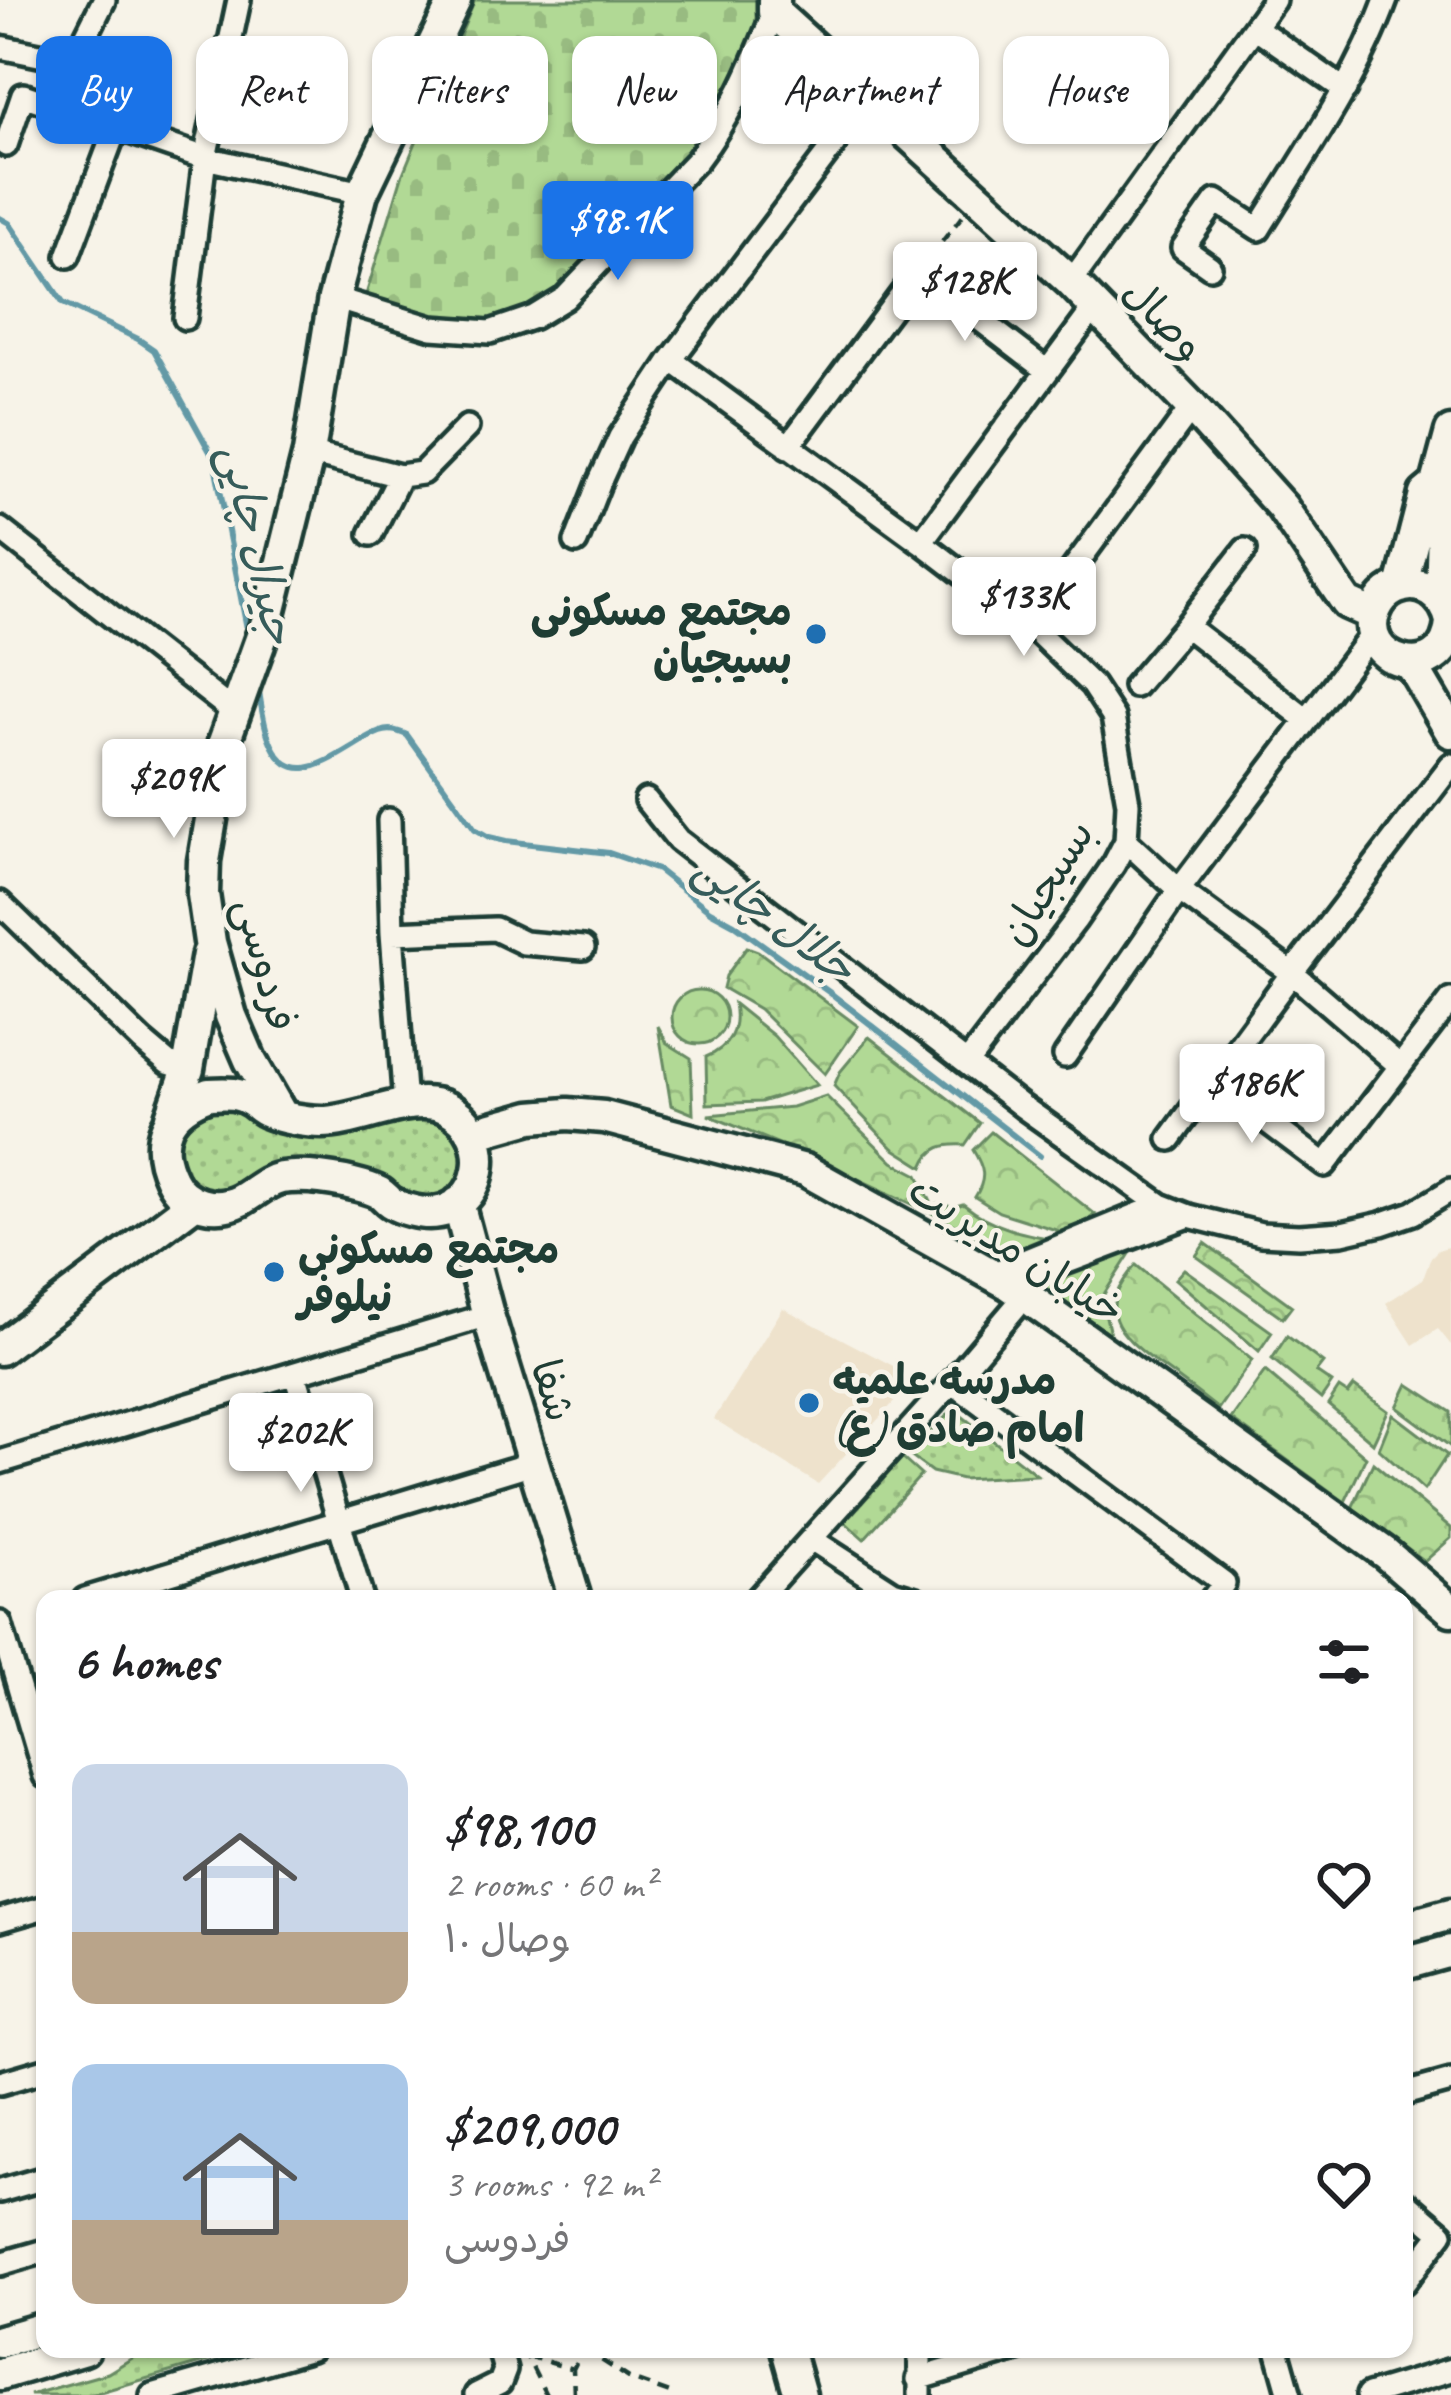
<!DOCTYPE html>
<html lang="en">
<head>
<meta charset="utf-8">
<style>
	:root { --surface:#fff; --page:#f2f2f2; --text:#202124; --muted:#757577; --accent:#1a73e8 }
	body { margin:0; font-family:Caveat,"Playpen Sans Arabic",sans-serif; background:var(--page); color:var(--text); height:100vh; display:flex; flex-direction:column; font-size:45px; white-space:nowrap }
	* { box-sizing:border-box; margin:0 }
	p { font-size:39px; color:var(--muted) }
	.icon { flex:none; width:66px; height:66px; fill:none; stroke:currentColor; stroke-width:2; stroke-linecap:round; stroke-linejoin:round }
	.map { position:relative; flex:1; overflow:hidden }
	.sheet { position:absolute; left:36px; top:1590px; width:1377px; height:768px; display:flex; flex-direction:column; background:var(--surface); border-radius:24px; box-shadow:0 3px 9px #0004 }
	.sheet>* { flex:none }
	.banner { position:absolute; left:36px; top:36px; width:1380px; height:108px; display:flex; gap:24px }
	.price { position:absolute; translate:-50% -102px; padding:0 27px; border-radius:12px; background:#fff; color:#222; font-size:39px; line-height:78px; filter:drop-shadow(0 3px 6px #0008) }
	.price::after { content:''; position:absolute; left:50%; top:72px; width:36px; height:27px; margin-left:-18px; background:inherit; clip-path:polygon(0 0,100% 0,50% 100%) }
	.price.selected { background:var(--accent); color:#fff }
	ul { padding:0; list-style:none }
	li { display:flex; align-items:center; gap:36px; height:300px; padding:0 36px }
	li span { display:grid; place-items:center; flex:none; width:336px; height:240px; border-radius:24px; color:#555 }
	li>.icon { margin-inline-start:auto }
	span .icon { width:144px; height:144px; fill:#fffc; stroke-width:1 }
	li b { font-size:51px }
	h2 { display:flex; justify-content:space-between; align-items:center; height:144px; padding:0 36px; font-size:51px }
	.pill { padding:0 42px; border-radius:24px; background:var(--surface); box-shadow:0 3px 9px #0004; font-size:42px; line-height:108px }
	.pill.selected { background:var(--accent); color:#fff }
	.map>svg:first-child { display:block }
	.built { fill:#eee2cc }
	.grass { fill:url(#grass-dots); stroke:#688b64; stroke-width:3 }
	.forest { fill:url(#forest-crowns); stroke:#688b64; stroke-width:3 }
	.cemetery { fill:url(#cemetery-stones); stroke:#688b64; stroke-width:3 }
	.lines { fill:none; stroke-linecap:round; stroke-linejoin:round }
	.stream { stroke:#6399a6; stroke-width:6 }
	.street-casing { stroke:#1f3d34; stroke-width:30 }
	.secondary-casing { stroke:#1f3d34; stroke-width:39 }
	.path { stroke:#1f3d34; stroke-width:4.5; stroke-dasharray:12 9; stroke-linecap:butt }
	.street { stroke:#f7f3e8; stroke-width:21 }
	.secondary { stroke:#f7f3e8; stroke-width:30 }
	.poi-dot { fill:#1f6fb2; stroke:#f7f3e8; stroke-width:4.5 }
	.labels { text-anchor:middle; stroke-width:9; stroke-linejoin:round; paint-order:stroke }
	.street-label { font-size:42px; fill:#1f3d34; stroke:#f7f3e8 }
	.poi-label { font-size:42px; font-weight:bold; fill:#1f3d34; stroke:#f7f3e8; text-anchor:start }
	.water-label { font-size:45px; font-style:italic; fill:#365c5a; stroke:#f7f3e8 }
</style>
</head>
<body>
<div class="map">
<svg width="1451" height="2395" viewBox="0 0 1451 2395">
	<defs>
		<pattern id="grass-dots" width="8" height="8" patternUnits="userSpaceOnUse" patternTransform="scale(3)"><rect width="8" height="8" fill="#b1d995"/><path d="M2 2h.1M6 6h.1" fill="none" stroke="#98bb81" stroke-width="1.8" stroke-linecap="round"/></pattern>
		<pattern id="forest-crowns" width="20" height="18" patternUnits="userSpaceOnUse" patternTransform="scale(3)"><rect width="20" height="18" fill="#b1d995"/><path d="M2 6a3 3 0 1 1 6 0M12 15a3 3 0 1 1 6 0" fill="none" stroke="#98bb81"/></pattern>
		<pattern id="cemetery-stones" width="16" height="16" patternUnits="userSpaceOnUse" patternTransform="scale(3)"><rect width="16" height="16" fill="#b1d995"/><path d="M2 7V4a2 2 0 0 1 4 0v3zM10 15v-3a2 2 0 0 1 4 0v3z" fill="#98bb81"/></pattern>
	</defs>
	<rect width="100%" height="100%" fill="#f7f3e8"/>
	<filter id="ink" filterUnits="userSpaceOnUse"><feTurbulence type="fractalNoise" baseFrequency=".00833" numOctaves="2"/><feDisplacementMap in="SourceGraphic" scale="24" xChannelSelector="R" yChannelSelector="G"/><feConvolveMatrix kernelMatrix="1 2 1 2 8 2 1 2 1" color-interpolation-filters="sRGB"/></filter>
	<g filter="url(#ink)">
		<path class="built" d="M1451 1246V1345L1438 1329 1413 1345 1386 1303 1423 1279 1431 1257 1438 1250Z
			M783 1308 899 1369 909 1386 818 1484 714 1419Z"/>
		<path class="grass" d="M213 1098 253 1112 394 1114 457 1119 474 1167 440 1207 332 1175 239 1197 183 1188 169 1137Z
			M953 1409 1037 1475 962 1479 932 1472 909 1455Z
			M902 1458 921 1475 864 1539 845 1522Z
			M147 2349H249L90 2395H30L108 2373Z"/>
		<path class="forest" d="M747 947 758 951 858 1026 825 1074 759 1009 723 988 726 976Z
			M672 1017a27 27 0 1 1 54 0a27 27 0 1 1-54 0Z
			M734 1004 774 1036 817 1085 761 1102 707 1104 706 1057C729 1048 739 1029 734 1004Z
			M658 1026 667 1043 691 1058 693 1114 671 1105Z
			M869 1037 980 1123 965 1145C945 1144 931 1146 923 1167L893 1148 834 1086 840 1072Z
			M826 1096 893 1162 918 1175 931 1202 927 1211 816 1159 708 1115 792 1107Z
			M991 1132 1095 1214 1072 1235 999 1212 975 1197C987 1178 984 1168 973 1150Z
			M936 1204 953 1207 963 1204C994 1229 1027 1235 1065 1241L1025 1253 1003 1251 932 1213Z
			M1205 1243 1292 1306 1283 1318 1196 1256Z
			M1135 1246 1104 1294 1103 1304 1110 1334 1033 1280C1069 1277 1101 1259 1135 1246Z
			M1136 1265 1252 1360 1218 1409C1198 1393 1178 1378 1157 1363 1116 1332 1095 1311 1136 1265Z
			M1184 1269 1272 1332 1259 1351 1175 1279Z
			M1287 1336 1323 1363 1316 1372 1332 1383 1321 1399 1272 1359Z
			M1265 1371 1366 1457 1345 1502 1231 1419Z
			M1408 1384 1451 1412V1447L1397 1407Z
			M1354 1386 1388 1411 1373 1443 1328 1405 1339 1388 1348 1394Z
			M1393 1414 1447 1455 1424 1490 1379 1449Z
			M1373 1463 1451 1528V1538L1425 1561 1352 1508Z"/>
		<path class="cemetery" d="M475 0H758L753 44 710 129 584 264 532 310 489 322 433 319 365 298 402 176Z"/>
		<g class="lines">
			<path class="stream" d="M0 218 9 223 63 303 138 339 154 350 214 459 249 639
				M257 681C261 699 262 720 269 738 293 802 343 746 380 732 390 728 398 731 407 735L475 829 489 837 506 841 609 853 658 870 710 911 734 924 833 995 1040 1156"/>
			<defs>
				<path id="street" d="M1256 28 1345 90
					M0 47 73 62 104 0
					M6 145 23 95 205 158 362 193
					M68 256 116 128
					M1210 267 1183 248 1216 201 1259 229C1305 154 1356 82 1386 0
					M1071 282 1274 0
					M334 298 432 328 490 332 534 317 565 298 697 160C732 114 753 66 774 12
					M185 318 205 158 239 0
					M671 360 921 542 1031 626 1092 685 1113 717 1128 803 1126 841 1114 864 1075 921 967 1063
					M788 447 918 272 1047 371
					M309 453 400 476 422 473 467 427
					M0 529 235 713
					M371 534 400 476
					M576 542 600 481 620 437 671 360 870 97
					M921 542 1095 307
					M1031 626 1192 407
					M1186 626 1307 720
					M1135 686 1186 626 1245 550
					M646 800 678 840 1023 1107 1161 1205 1189 1216 1261 1234 1299 1236 1342 1233 1381 1224 1413 1213 1451 1190
					M389 820 392 933 405 1105
					M1126 841 1179 890 1292 973 1400 1066
					M0 903 142 1041 168 1063 188 1069
					M392 933 495 929 524 943 583 948
					M1065 1056 1179 890 1373 633
					M1213 1081 1325 1165 1451 1000
					M1170 1139 1292 973 1451 765
					M992 1274 1161 1205
					M1009 1284 1189 1216
					M295 1374 362 1599
					M952 1382 1224 1583 1212 1599
					M0 1462 488 1315
					M811 1539 893 1592 916 1599
					M85 1599 533 1463
					M757 1599 952 1382 1025 1296
					M0 1623 45 1776
					M0 1920 45 1907
					M0 2083 45 2070
					M1404 2094 1451 2081
					M0 2191 45 2178
					M0 2264 45 2251
					M1404 2283 1442 2233 1408 2204
					M1277 2349 1290 2395
					M918 2379 1018 2349
					M152 2395 311 2349
					M476 2395 500 2383 505 2370 499 2349
					M920 2395V2349
					M1368 2395 1451 2370"/>
				<path id="secondary" d="M774 0V12L1071 282 1192 407 1282 507 1347 603 1374 615
					M1437 484 1444 497 1441 598
					M1401 587 1425 494 1437 484 1451 432
					M1451 621C1445 596 1422 576 1395 589 1387 593 1380 600 1376 609 1352 661 1445 692 1451 622
					M1411 664 1451 732
					M209 1094C226 1093 239 1092 253 1102 254 1103 266 1112 268 1112 282 1118 306 1122 322 1122 360 1122 413 1091 447 1108 498 1134 485 1212 429 1213 419 1213 402 1209 394 1204 388 1202 385 1196 380 1193 369 1187 356 1185 345 1182 326 1178 300 1175 281 1178 266 1181 254 1193 241 1200 216 1213 183 1205 171 1179 163 1162 159 1145 167 1127 175 1110 192 1100 209 1094Z
					M281 1114 250 1060 231 1016 210 942 203 894 204 861 224 742 267 622 309 453 334 298 362 193 455 0
					M171 1117 188 1069 208 954
					M474 1133 531 1117 568 1114 604 1117 805 1170 1009 1284 1385 1553 1451 1610
					M458 1203 488 1315 575 1599
					M0 1349 194 1203
					M1404 1927 1451 1914
					M1404 1964 1451 1951
					M0 2341 45 2328
					M787 2349 800 2395
					M0 2374 84 2349"/>
			</defs>
			<use href="#street" class="street-casing"/>
			<use href="#secondary" class="secondary-casing"/>
			<path class="path" d="M929 258 963 215
				M523 2349 546 2395
				M584 2349 629 2378 675 2395
				M527 2356 573 2369
				M574 2395 573 2369 583 2349"/>
			<use href="#street" class="street"/>
			<use href="#secondary" class="secondary"/>
		</g>
	</g>
	<g class="poi-dot">
		<circle cx="816" cy="634" r="12"/>
		<circle cx="274" cy="1272" r="12"/>
		<circle cx="809" cy="1403" r="12"/>
	</g>
	<g class="labels">
		<g class="street-label">
			<text transform="translate(1165 319) rotate(46)" y="15">وصال</text>
			<text transform="translate(1046 882) rotate(-58)" y="15">بسیجیان</text>
			<text transform="translate(267 964) rotate(75)" y="15">فردوسی</text>
			<text transform="translate(1017 1249) rotate(32)" y="15">خیابان مدیریت</text>
			<text transform="translate(554 1390) rotate(73)" y="15">شفا</text>
		</g>
		<g class="poi-label">
			<text x="792" y="625" text-anchor="end">مجتمع مسکونی<tspan x="792" dy="48">بسیجیان</tspan></text>
			<text x="298" y="1263">مجتمع مسکونی<tspan x="298" dy="48">نیلوفر</tspan></text>
			<text x="833" y="1394">مدرسه علمیه<tspan x="833" dy="48">امام صادق (ع)</tspan></text>
		</g>
		<g class="water-label">
			<text transform="translate(259 544) rotate(77)" y="16">جیرال چایی</text>
			<text transform="translate(776 917) rotate(37)" y="16">جلال چایی</text>
		</g>
	</g>
</svg>
<b class="price selected" style="left:618px;top:283px">$98.1K</b>
<b class="price" style="left:965px;top:344px">$128K</b>
<b class="price" style="left:1024px;top:659px">$133K</b>
<b class="price" style="left:174px;top:841px">$209K</b>
<b class="price" style="left:1252px;top:1146px">$186K</b>
<b class="price" style="left:301px;top:1495px">$202K</b>
<div class="banner">
<a class="pill selected">Buy</a>
<a class="pill">Rent</a>
<a class="pill">Filters</a>
<a class="pill">New</a>
<a class="pill">Apartment</a>
<a class="pill">House</a>
</div>
<section class="sheet">
<h2>6 homes<svg class="icon" aria-label="filters" viewBox="0 0 24 24"><path d="M4 7h16M4 17h16"/><circle cx="9" cy="7" r="2"/><circle cx="15" cy="17" r="2"/></svg></h2>
<ul>
<li><span style="background:linear-gradient(#c9d6e8 70%,#b9a48a 0)"><svg class="icon" aria-label="home" viewBox="0 0 24 24"><path d="M3 11l9-7 9 7M6 9v11h12V9"/></svg></span><div><b>$98,100</b><p>2 rooms · 60 m²</p><p>وصال ۱۰</p></div><svg class="icon" aria-label="heart" viewBox="0 0 24 24"><path d="M12 20l-8-8c-3-5 5-10 8-4 3-6 11-1 8 4z"/></svg></li>
<li><span style="background:linear-gradient(#a9c7e8 65%,#b9a48a 0)"><svg class="icon" aria-label="home" viewBox="0 0 24 24"><path d="M3 11l9-7 9 7M6 9v11h12V9"/></svg></span><div><b>$209,000</b><p>3 rooms · 92 m²</p><p>فردوسی</p></div><svg class="icon" aria-label="heart" viewBox="0 0 24 24"><path d="M12 20l-8-8c-3-5 5-10 8-4 3-6 11-1 8 4z"/></svg></li>
</ul>
</section>
</div>
</body>
</html>
